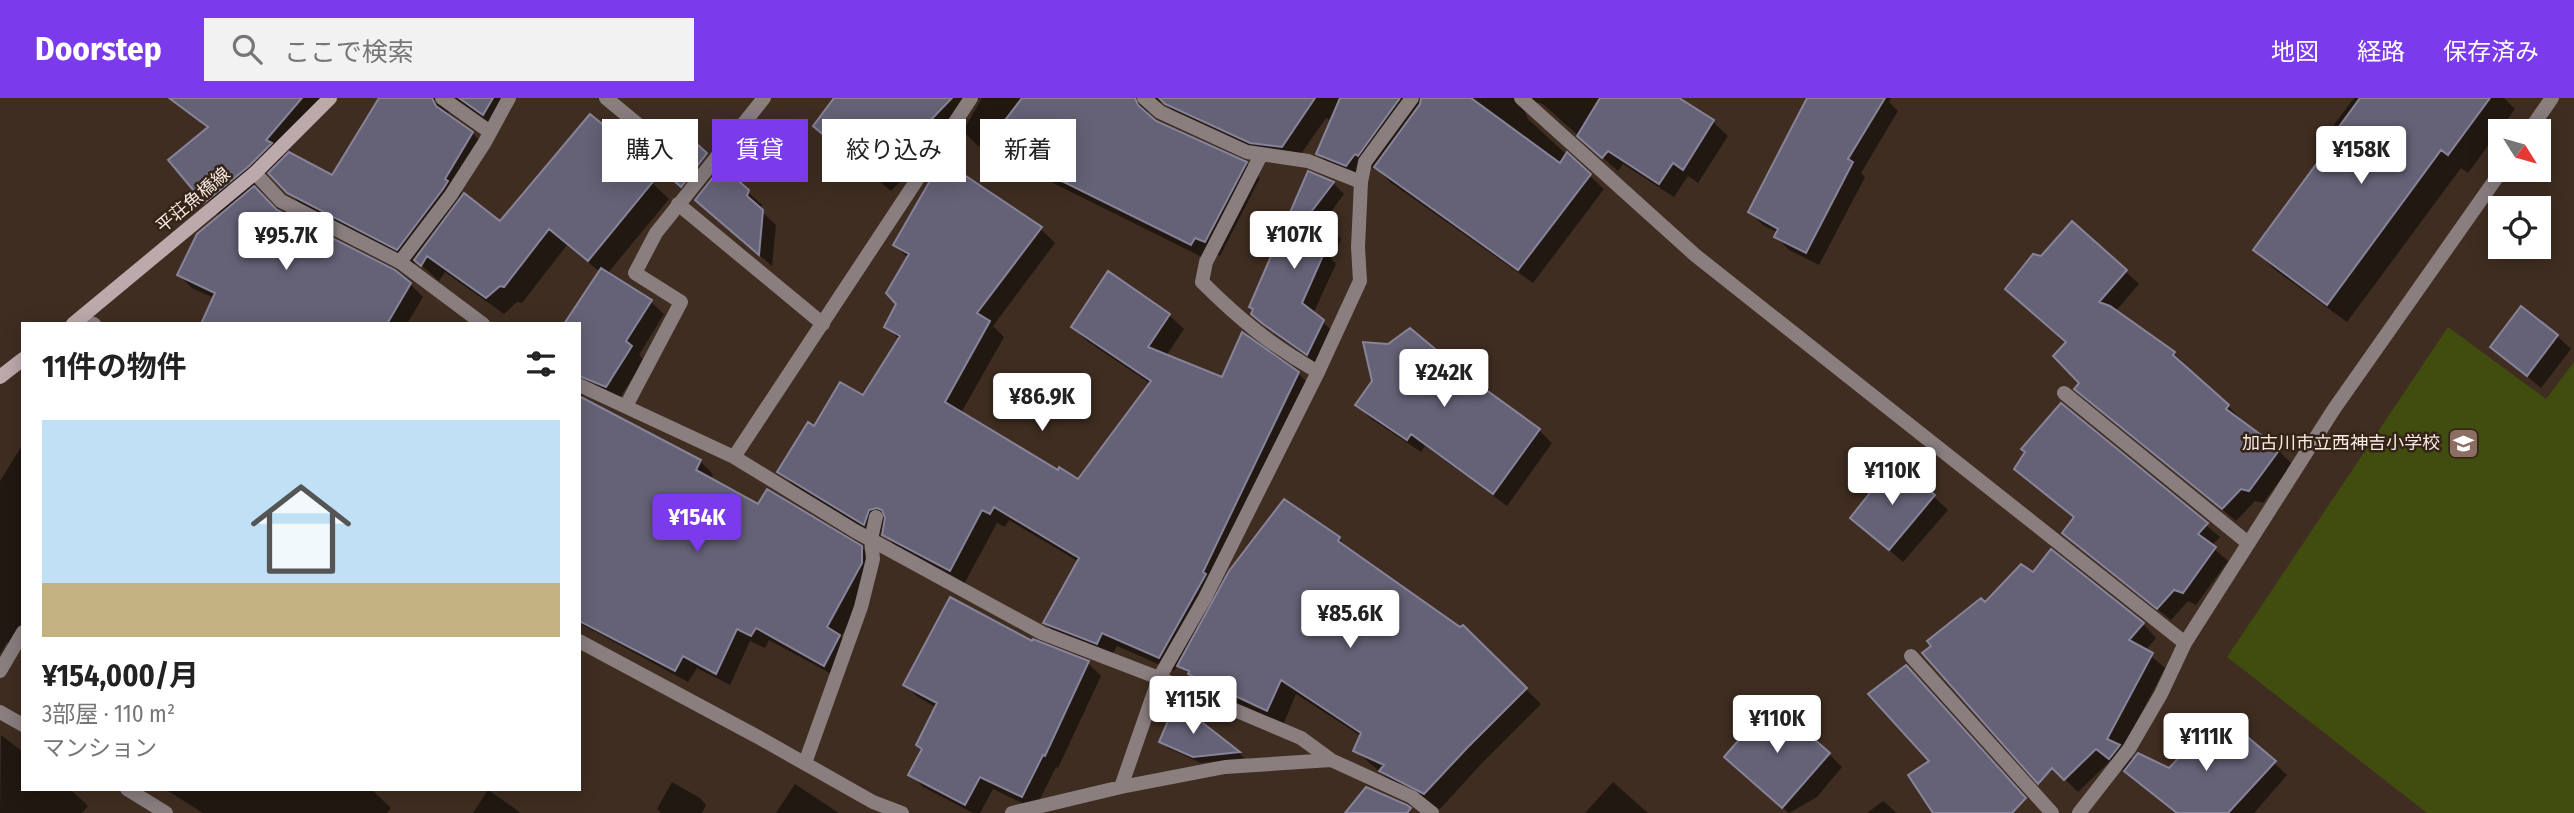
<!DOCTYPE html>
<html lang="ja">
<head>
<meta charset="utf-8">
<style>
	:root { --surface:#fff; --page:#f2f2f2; --text:#222; --muted:#767676; --line:#e0e0e0; --accent:#7c3aed }
	body { margin:0; font-family:"Fira Sans Condensed","Noto Sans JP",sans-serif; background:var(--page); color:var(--text); height:100vh; display:flex; flex-direction:column; font-size:26px; white-space:nowrap }
	* { box-sizing:border-box; margin:0 }
	p { font-size:23px; color:var(--muted) }
	.icon { flex:none; width:38px; height:38px; fill:none; stroke:currentColor; stroke-width:2; stroke-linecap:round; stroke-linejoin:round }
	.map { position:relative; flex:1; overflow:hidden }
	.sheet { position:absolute; left:21px; top:224px; width:560px; height:469px; display:flex; flex-direction:column; background:var(--surface); border-radius:0px; box-shadow:0 4px 18px #0003 }
	.sheet>* { flex:none }
	.top-card { position:absolute; left:602px; top:21px; width:665px; height:63px; display:flex; gap:14px }
	.needle { width:46px; rotate:127deg }
	.controls { position:absolute; left:2488px; top:21px; display:grid; gap:14px }
	.controls a { display:grid; place-items:center; width:63px; height:63px; border-radius:0px; background:var(--surface); box-shadow:0 4px 18px #0003; font-size:35px }
	.price { position:absolute; translate:-50% -60px; padding:0 16px; border-radius:7px; background:#fff; color:#222; font-size:23px; line-height:46px; filter:drop-shadow(0 2px 4px #0008) }
	.price::after { content:''; position:absolute; left:50%; top:42px; width:21px; height:16px; margin-left:-10px; background:inherit; clip-path:polygon(0 0,100% 0,50% 100%) }
	.price.selected { background:var(--accent); color:#fff }
	ul { padding:0; list-style:none }
	li { display:grid; align-content:center; gap:14px; height:371px; padding:0 21px }
	li+li { border-top:2px solid var(--line) }
	li span { display:grid; place-items:center; height:217px; border-radius:0px; color:#555 }
	li>.icon { margin-inline-start:auto }
	span .icon { width:126px; height:126px; fill:#fffc; stroke-width:1 }
	li b { font-size:30px }
	h2 { display:flex; justify-content:space-between; align-items:center; height:84px; padding:0 21px; font-size:30px }
	.pill { padding:0 24px; border-radius:0px; background:var(--surface); box-shadow:0 4px 18px #0003; font-size:24px; line-height:63px }
	.pill.selected { background:var(--accent); color:#fff }
	header { display:flex; align-items:center; gap:42px; box-sizing:border-box; height:98px; padding:0 35px; background:var(--accent); color:#fff }
	header strong { font-size:33px }
	nav { display:flex; gap:38px; margin-inline-start:auto; font-size:24px }
	.search { width:490px; height:63px; background:var(--page); display:flex; align-items:center; gap:18px; box-sizing:border-box; padding:0 24px; border-radius:0px; color:var(--muted); font-size:26px }
	.map>svg:first-child { display:block }
	.green { fill:#404d0e }
	.shadow { fill:#0007 }
	.building { fill:#656277; stroke:#878399; stroke-width:2 }
	.lines { fill:none; stroke-linecap:round; stroke-linejoin:round }
	.service { stroke:#8a7e7f; stroke-width:14 }
	.minor { stroke:#8a7e7f; stroke-width:14 }
	.tertiary { stroke:#8a7e7f; stroke-width:14 }
	.secondary { stroke:#bca9ab; stroke-width:14 }
	.labels { text-anchor:middle; stroke-width:5; stroke-linejoin:round; paint-order:stroke }
	.street-label { font-size:18px; fill:#f6eae2; stroke:#342317 }
	.poi-label { font-size:18px; fill:#f6eae2; stroke:#342317; text-anchor:end }
</style>
</head>
<body>
<header>
<strong>Doorstep</strong>
<div class="search"><svg class="icon" aria-label="search" viewBox="0 0 24 24"><circle cx="10" cy="10" r="6"/><path d="M15 15l6 6"/></svg>ここで検索</div>
<nav><a>地図</a><a>経路</a><a>保存済み</a></nav>
</header>
<div class="map">
<svg width="2574" height="715" viewBox="0 0 2574 715">
	<rect width="100%" height="100%" fill="#3f2d21"/>
	<path class="green" d="M2448 229 2546 301 2574 264V715H2427L2227 559Z"/>
	<path class="shadow" d="M186 0H326L279 55 285 61 333 79 381 0H501L512 10 499 31 464 7 455 6 449 11 448 18 472 35 488 51 461 95 501 126 652 85 669 101 607 176 651 204 664 216 639 257 644 262 619 301 591 290 582 297 583 301 700 363 713 376 710 382 758 409 861 449 874 463 875 474 841 539 852 551 837 579 769 542 765 550 750 543 730 587 697 570 688 584 579 525V226L600 174 567 147 522 205 517 204 504 216 445 174 439 183 417 163 414 166 305 111 269 73 252 89 277 114 410 186 423 199 407 226H325L214 200 192 190 179 177 220 119 205 104 208 31 183 9Z
		M836 0H980L891 93 815 28Z
		M982 0H1676L1713 24 1728 38 1698 85 1688 78 1674 99 1623 66 1618 73 1544 7 1538 4 1529 7 1525 14 1528 21 1604 91 1533 185 1390 84 1375 68 1373 71 1370 69 1361 81 1332 70 1318 55 1332 23 1326 20 1296 63 1266 58 1182 20 1163 4 1155 5 1148 12 1149 19 1153 23 1246 65 1260 80 1220 158 1210 153 1206 161 977 47 963 33Z
		M1809 0H1891L1889 4 1898 13 1861 75 1865 79 1819 167 1789 152 1776 138 1778 135 1763 127 1750 114Z
		M2354 0H2504L2515 11 2468 75 2461 70 2347 224 2274 171 2255 152 2332 47 2324 40Z
		M942 64 1041 131 1055 145 993 228 1004 239 961 315 1058 375 1078 383 1151 286 1087 243 1073 229 1169 217 1184 231 1166 258 1222 282 1298 275 1312 290 1217 489 1221 492 1339 441 1355 457 1460 532 1463 529 1541 606 1482 665 1440 711 1396 688 1355 652 1361 638 1296 596 1283 627 1205 591 1178 566 1174 573 1117 548 1111 559 1059 539 1045 524 1079 464 1009 422 1005 429 997 425 964 486 898 451 881 433 879 440 794 388 780 374 815 331 864 300 900 242 886 228 898 206 909 161 895 147Z
		M1309 76 1333 85 1344 96 1322 126 1329 129 1341 141 1331 161 1336 166 1313 216 1335 235 1319 267 1276 237 1253 216Z
		M748 94 762 107 760 112 776 127 772 168 711 115Z
		M2072 125 2139 186 2115 214 2174 255 2187 268 2185 270 2228 308 2241 321 2239 323 2279 353 2292 366 2263 405 2255 403 2236 423 2076 291 2082 285 2067 245 2007 191 2042 160Z
		M2557 238 2571 251 2541 290 2492 249Z
		M1374 283H1470L1539 332 1552 345 1507 408 1425 348 1421 354 1370 320 1357 306Z
		M2062 308 2220 439 2211 448 2228 463 2196 507 2188 503 2171 522 2077 448 2064 435 2076 421 2017 371Z
		M23 346V550L21 553 7 544 0 556V383Z
		M1894 368 1934 399 1948 412 1903 464 1852 420Z
		M2051 453 2143 526 2156 540 2145 553 2165 570 2122 652 2134 663 2170 673 2195 656 2274 665 2287 677 2254 715H2176L2125 671 2123 673 2110 663 2078 694 2065 681 1985 506 2033 477Z
		M1088 565 1101 578 1058 670 1056 669 1035 711 993 691 980 715H973L923 689 910 676 923 652 937 610 918 599 905 587Z
		M1177 607 1239 655 1244 660 1201 665 1168 650 1161 643Z
		M1 637 23 654V691H70L88 708 82 715H0Z
		M1829 656 1842 669 1817 699 1789 715 1740 672Z
		M672 684 700 700 706 707 702 715H661L657 711Z
		M1613 684 1648 715H1585Z
		M795 686 839 715H776Z
		M165 691H371L391 710 387 715H203Z
		M488 692 517 712 520 715H473Z
		M1883 703 1897 715H1867Z"/>
	<path class="building" d="M169 0H302L266 42 272 45 249 68 204 105 168 62 208 29Z
		M379 0H432L436 8 473 34 445 81 448 83 443 91 397 152 287 95 268 75 289 54 332 77Z
		M459 0H493L483 17Z
		M834 0H952L875 80 813 28Z
		M1022 0H1135L1138 7 1156 23 1247 64 1205 144 1195 140 1191 147 987 46Z
		M1159 0H1315L1282 49 1250 45 1165 6Z
		M1340 0H1400L1358 58 1355 56 1346 68 1316 56Z
		M1421 0H1471L1560 65 1567 54 1591 76 1518 172 1374 69 1420 6Z
		M1600 0H1679L1714 22 1683 72 1673 65 1659 86 1608 53 1602 60 1577 38Z
		M1807 0H1885L1848 61 1853 64 1806 155 1774 139 1778 131 1748 114Z
		M2360 0H2490L2448 57 2441 52 2327 207 2253 152 2331 46 2328 44Z
		M590 16 661 74 588 163 549 131 504 189 500 188 486 200 427 158 421 168 414 162 464 95 500 123Z
		M686 36 707 55 681 89 658 69 665 61 674 67 683 65 685 55 677 47Z
		M942 62 1042 129 977 215 990 223 945 304 1058 372 1059 369 1078 381 1151 283 1071 229 1108 173 1170 216 1148 249 1222 279 1242 234 1299 274 1203 474 1206 476 1159 560 1102 535 1097 546 1043 525 1079 460 994 409 990 416 982 412 950 473 882 437 885 420 882 412 877 410 869 412 864 427 777 374 808 324 814 328 840 284 863 297 900 238 884 229 896 206 886 195 909 156 893 147Z
		M722 68 749 92 747 98 763 112 759 157 695 102Z
		M1308 73 1334 84 1308 118 1330 128 1320 150 1325 153 1302 205 1324 222 1307 257 1263 226 1251 216 1253 211 1249 209Z
		M254 88 277 112 395 172 411 185 387 226H201L215 195 177 177 197 136Z
		M2072 123 2127 172 2099 204 2110 208 2175 254 2173 257 2229 307 2226 311 2280 351 2249 393 2241 391 2222 411 2074 291 2079 285 2053 258 2066 244 2005 191 2033 156 2041 158Z
		M601 170 652 202 626 243 632 248 606 289 579 278V226H564Z
		M2521 208 2558 237 2527 278 2490 249Z
		M1410 230 1471 281 1540 331 1493 396 1411 336 1407 342 1355 307 1372 283 1363 244 1388 246Z
		M579 298 701 362 696 372 758 406 767 391 862 448V465L827 529 840 537 824 568 756 530 751 538 737 531 716 576 683 558 675 573 579 523Z
		M2061 305 2208 425 2198 436 2216 449 2183 495 2174 492 2157 511 2062 435 2074 419 2014 371 2025 354 2021 351Z
		M1893 366 1935 397 1889 452 1850 420Z
		M1284 401 1340 439 1338 443 1460 529 1463 527 1527 590 1467 650 1424 696 1379 673 1384 667 1353 653 1361 635 1281 582 1267 613 1188 576 1189 573 1177 568 1229 473Z
		M2051 451 2144 525 2129 542 2153 555 2107 641 2120 647 2109 661 2096 651 2064 682 2052 670 2038 686 1922 555 1931 548 1927 543 1981 500 1985 504 2021 466 2033 474Z
		M950 499 1032 543 1033 541 1089 563 1045 658 1043 657 1022 699 980 679 965 707 908 677 922 651 916 647 937 605 903 587Z
		M1906 567 2026 700 2012 715H1933L1908 677 1929 663 1868 596Z
		M1176 604 1240 654 1193 659 1159 644Z
		M1772 604 1830 655 1782 710 1724 659Z
		M2224 619 2276 663 2228 715H2177L2124 673 2138 655 2169 670 2189 649 2194 653Z
		M1366 689 1407 707 1411 710 1407 715H1345Z"/>
	<g class="lines">
		<path class="service" d="M442 0 490 34
			M606 0 676 58
			M1144 0 1160 14 1247 54 1308 63 1361 84
			M1261 57 1206 164 1202 184C1239 221 1272 248 1318 274
			M678 106 823 226
			M400 164 451 97 485 44 509 0
			M626 308 681 204 635 175 656 135 764 0
			M871 441 876 419"/>
		<path class="minor" d="M1521 0 1695 157 2185 545
			M255 75 281 103 400 164 483 226
			M80 221 94 226
			M579 287 734 359 855 433 1042 535 1159 580 1301 640 1331 662
			M2064 295 2248 445
			M734 359 971 0
			M579 543 758 639 873 704 902 715
			M1911 558 2052 715
			M0 573 23 534
			M0 614 23 627
			M805 665 861 509 873 461 871 441
			M1121 689 1159 580 1205 500 1318 274 1360 183 1358 149 1361 84 1365 64 1412 0
			M127 691 166 715
			M1012 715 1121 689 1225 669 1331 662 1412 699 1432 715"/>
		<path class="tertiary" d="M2529 33 2552 0
			M2079 715 2129 651 2161 596 2185 545 2334 311 2502 72"/>
		<path class="secondary" d="M73 226 255 75 330 0
			M0 279 23 261"/>
	</g>
	<defs>
		<symbol id="school-square" viewBox="-11 -11 22 22"><rect x="-9" y="-9" width="18" height="18" rx="4" fill="#8d6e63" stroke="#342317"/><path d="M0-5L7-2L0 1L-7-2ZM-4 1L0 2.5L4 1V4Q0 6-4 4Z" fill="#fff"/></symbol>
	</defs>
	<g fill-rule="evenodd">
		<use href="#school-square" x="2446" y="328" width="35" height="35"/>
	</g>
	<g class="labels">
		<g class="street-label">
			<text transform="translate(193 102) rotate(-40)" y="6">平荘魚橋線</text>
		</g>
		<g class="poi-label">
			<text x="2440" y="351">加古川市立西神吉小学校</text>
		</g>
	</g>
</svg>
<div class="controls">
<a><svg class="needle" viewBox="-14 -14 28 28"><path d="M0-13l5 13h-10z" fill="#e53935"/><path d="M0 13l5-13h-10z" fill="#767676"/></svg></a>
<a><svg class="icon" aria-label="locate" viewBox="0 0 24 24"><circle cx="12" cy="12" r="6"/><path d="M12 2v4M12 18v4M2 12h4M18 12h4"/></svg></a>
</div>
<b class="price" style="left:2361px;top:88px">¥158K</b>
<b class="price" style="left:1294px;top:173px">¥107K</b>
<b class="price" style="left:286px;top:174px">¥95.7K</b>
<b class="price" style="left:1444px;top:311px">¥242K</b>
<b class="price" style="left:1042px;top:335px">¥86.9K</b>
<b class="price" style="left:1892px;top:409px">¥110K</b>
<b class="price selected" style="left:697px;top:456px">¥154K</b>
<b class="price" style="left:1350px;top:552px">¥85.6K</b>
<b class="price" style="left:1193px;top:638px">¥115K</b>
<b class="price" style="left:1777px;top:657px">¥110K</b>
<b class="price" style="left:2206px;top:675px">¥111K</b>
<div class="top-card">
<a class="pill">購入</a>
<a class="pill selected">賃貸</a>
<a class="pill">絞り込み</a>
<a class="pill">新着</a>
</div>
<section class="sheet">
<h2>11件の物件<svg class="icon" aria-label="filters" viewBox="0 0 24 24"><path d="M4 7h16M4 17h16"/><circle cx="9" cy="7" r="2"/><circle cx="15" cy="17" r="2"/></svg></h2>
<ul>
<li><span style="background:linear-gradient(#bfe0f5 75%,#c2b280 0)"><svg class="icon" aria-label="home" viewBox="0 0 24 24"><path d="M3 11l9-7 9 7M6 9v11h12V9"/></svg></span><div><b>¥154,000/月</b><p>3部屋 · 110 m²</p><p>マンション</p></div></li>
</ul>
</section>
</div>
</body>
</html>
